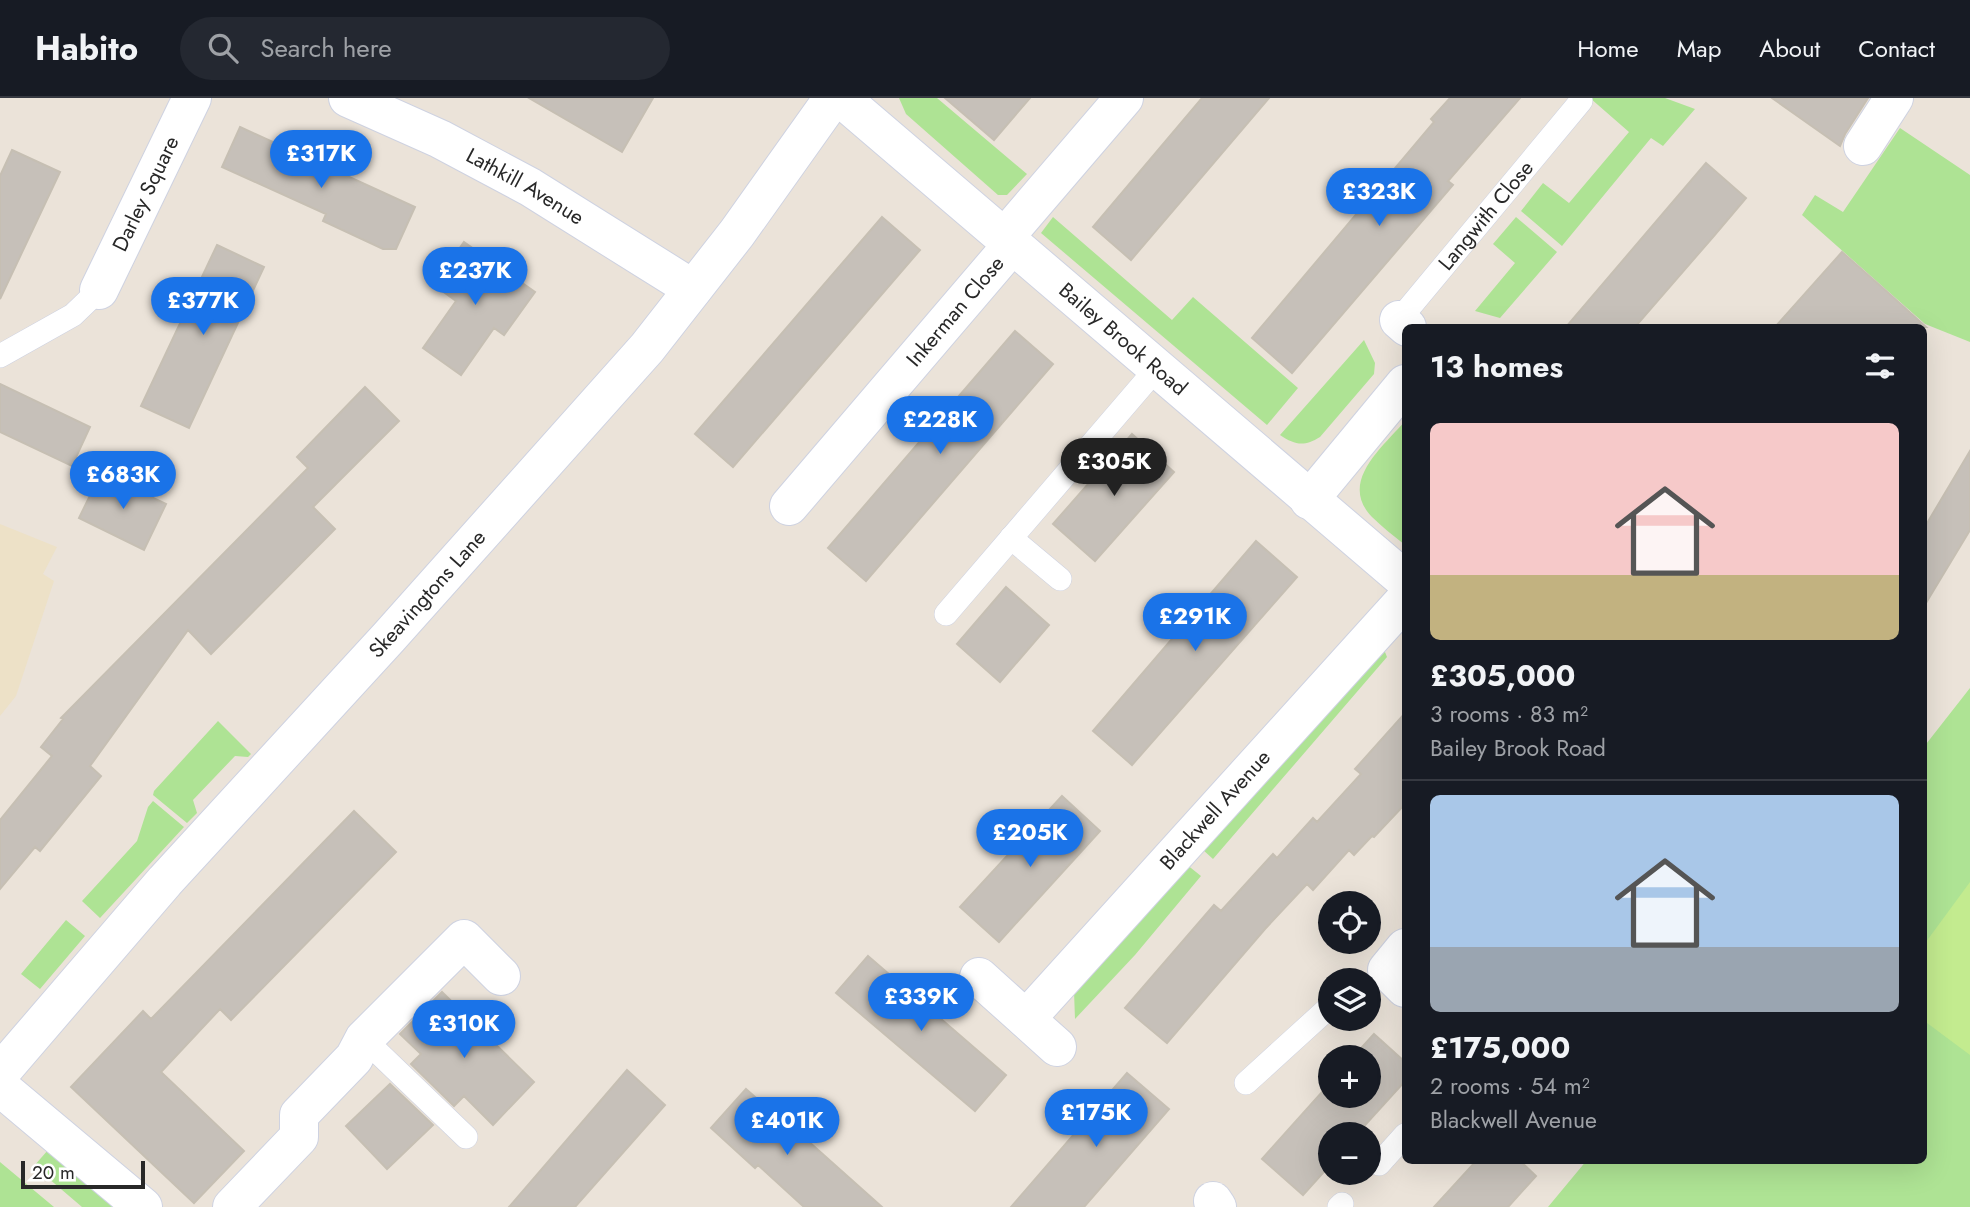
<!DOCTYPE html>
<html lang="en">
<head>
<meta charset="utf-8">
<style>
	:root { --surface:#171b24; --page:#242831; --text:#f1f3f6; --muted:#9ea1a6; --line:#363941; --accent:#1a73e8 }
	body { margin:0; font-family:Jost,sans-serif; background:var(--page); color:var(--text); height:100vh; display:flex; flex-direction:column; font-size:26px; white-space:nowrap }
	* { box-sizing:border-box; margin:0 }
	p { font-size:23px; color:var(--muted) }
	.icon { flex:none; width:38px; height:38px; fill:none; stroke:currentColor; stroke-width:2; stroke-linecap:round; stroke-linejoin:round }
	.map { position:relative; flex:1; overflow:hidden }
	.details { position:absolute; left:1402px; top:226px; width:525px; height:840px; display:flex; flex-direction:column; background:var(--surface); border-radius:10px; box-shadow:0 7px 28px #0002 }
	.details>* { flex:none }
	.buttons { position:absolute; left:1318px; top:793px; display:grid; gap:14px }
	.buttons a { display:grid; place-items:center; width:63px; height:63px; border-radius:50%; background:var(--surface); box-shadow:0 7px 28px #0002; font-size:35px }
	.scale { position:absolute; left:21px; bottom:18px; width:124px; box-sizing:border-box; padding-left:7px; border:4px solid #282828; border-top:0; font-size:19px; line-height:24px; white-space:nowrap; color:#282828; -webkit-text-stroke:5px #fff; paint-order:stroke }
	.price { position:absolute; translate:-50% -60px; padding:0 16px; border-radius:24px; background:var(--accent); color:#fff; font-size:23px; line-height:46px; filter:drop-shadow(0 2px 4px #0008) }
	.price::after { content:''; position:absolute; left:50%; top:42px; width:21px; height:16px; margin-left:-10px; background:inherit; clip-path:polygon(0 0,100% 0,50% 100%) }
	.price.on { background:#222; color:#fff }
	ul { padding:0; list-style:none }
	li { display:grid; align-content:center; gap:14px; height:371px; padding:0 28px }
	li+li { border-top:2px solid var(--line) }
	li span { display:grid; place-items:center; height:217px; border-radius:10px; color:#555 }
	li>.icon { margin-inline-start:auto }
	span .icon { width:126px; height:126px; fill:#fffc; stroke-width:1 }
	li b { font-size:30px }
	h2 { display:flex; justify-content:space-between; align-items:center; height:84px; padding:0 28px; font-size:30px }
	header { display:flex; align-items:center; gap:42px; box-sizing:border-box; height:98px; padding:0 35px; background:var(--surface); border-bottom:2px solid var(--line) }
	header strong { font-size:33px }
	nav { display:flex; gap:38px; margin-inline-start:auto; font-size:24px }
	.search { width:490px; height:63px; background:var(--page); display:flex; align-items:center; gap:18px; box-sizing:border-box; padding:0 24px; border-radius:38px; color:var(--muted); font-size:26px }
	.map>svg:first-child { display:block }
	.education { fill:#ede1c7 }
	.green { fill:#aee394 }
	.pitch { fill:#c3eb8f }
	.building { fill:#c6c0b9; stroke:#c6bfb3; stroke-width:2 }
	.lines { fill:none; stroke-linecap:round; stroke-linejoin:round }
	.service-casing { stroke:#ced2e1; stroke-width:24 }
	.minor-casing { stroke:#ced2e1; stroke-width:40 }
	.service { stroke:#fff; stroke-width:23 }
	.minor { stroke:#fff; stroke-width:38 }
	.labels { text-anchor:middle; stroke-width:5; stroke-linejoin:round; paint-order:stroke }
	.street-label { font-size:21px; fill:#282828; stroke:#fff }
</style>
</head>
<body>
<header>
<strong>Habito</strong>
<div class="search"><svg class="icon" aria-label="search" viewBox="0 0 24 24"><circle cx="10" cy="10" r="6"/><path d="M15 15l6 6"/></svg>Search here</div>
<nav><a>Home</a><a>Map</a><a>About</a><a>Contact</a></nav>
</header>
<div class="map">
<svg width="1970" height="1109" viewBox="0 0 1970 1109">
	<rect width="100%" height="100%" fill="#ebe3d9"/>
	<path class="education" d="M0 426 57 449 43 476 54 483 16 598 0 618Z"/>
	<path class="green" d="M899 0H937L1027 76 1007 97H998L906 16Z
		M1590 0H1665L1695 11 1663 48 1651 40 1562 148 1521 113 1543 85 1569 105 1629 34Z
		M1900 30 1970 77V244L1925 226 1802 117 1815 97 1843 114Z
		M1053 119 1172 222 1193 199 1298 290 1267 327 1041 135Z
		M1516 119 1557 154 1500 220 1475 213 1515 165 1493 146Z
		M1364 242 1375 265 1374 276 1320 339C1304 349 1295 347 1280 337Z
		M1405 323V447C1394 438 1382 429 1372 419 1338 384 1383 349 1405 323Z
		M1383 549 1387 559 1213 761 1202 751Z
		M1970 590V1109H1548L1587 1062H1923V650Z
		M218 623 251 656 248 659 235 658 193 702 197 715 187 725 153 697 154 693Z
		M153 703 184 729 100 820 82 803 137 743 148 709Z
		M1186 766 1201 778 1135 857 1075 921 1074 893Z
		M66 822 85 838 40 891 21 876Z
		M48 1052 116 1109H82L34 1068Z
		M0 1064 54 1109H0Z"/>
	<path class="pitch" d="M1970 784V957L1923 922V848Z"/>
	<path class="building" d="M529 0H653L622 54Z
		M945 0H1030L994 42Z
		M1202 0H1269L1131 162 1093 129Z
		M1450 0H1520L1448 83 1453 87 1292 275 1252 240 1434 24 1431 21Z
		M1772 0H1868L1845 36 1840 48Z
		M240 29 415 109 396 151H383L323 123 326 116 222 69Z
		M12 52 60 74 0 201V78Z
		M1706 65 1746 100 1713 139 1635 229H1566Z
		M882 119 920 152 733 369 695 336Z
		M464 144 535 194 504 237 494 230 461 277 423 250 456 203 434 187Z
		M217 147 264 169 189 330 141 308Z
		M1842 154 1884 191 1926 229H1775Z
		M1015 233 1053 266 866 483 828 450Z
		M0 286 90 329 72 368 0 334Z
		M365 289 399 323 313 409 335 431 211 556 188 532 90 668 101 678 40 753 35 749 0 791V722L52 658 41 649 63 621 61 620 308 370 297 359Z
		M1132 336 1174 374 1095 463 1053 426Z
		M1970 353V432L1923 510V432Z
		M101 375 166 406 144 452 79 420Z
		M1256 443 1297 479 1132 667 1093 633Z
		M1006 489 1049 527 1000 584 957 546Z
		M1405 615V706L1374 739 1372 738 1354 757 1349 752 1313 792 1307 786 1265 831 1167 945 1125 910 1214 807 1221 813 1273 756 1277 760 1313 720 1317 724 1361 676 1355 671Z
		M1062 698 1100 733 999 844 960 809Z
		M354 713 396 754 231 922 220 911 161 974 244 1053 194 1105 71 989 143 913 151 921Z
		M868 858 1006 977 975 1013 836 895Z
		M442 894 534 984 493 1027 464 998 454 1008 411 966 421 956 400 936Z
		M1374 936 1405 964V983L1357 1036H1330V1067L1303 1097 1262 1061 1330 985V998H1368V959H1353Z
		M627 972 665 1007 575 1109H509Z
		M1127 975 1169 1011 1084 1109H1011Z
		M390 986 433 1027 387 1071 346 1028Z
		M746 991 806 1044 808 1043 882 1109H804L758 1067 755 1070 711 1030Z
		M1477 1062H1519L1536 1078 1508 1109H1434Z"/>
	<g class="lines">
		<defs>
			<g id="service">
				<path id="s1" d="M1399 222 1581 3"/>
				<path d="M0 258 73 217 99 192"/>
				<path d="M1011 440 1060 481"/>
				<path d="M946 516 1157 270"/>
				<path d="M364 941 466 1039"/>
				<path d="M1246 985 1324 914 1330 912"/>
				<path d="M1379 1066 1405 1037"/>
				<path d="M1339 1109 1342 1106"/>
			</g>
			<g id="minor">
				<path id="s2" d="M348 0 440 41 530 89 693 191"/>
				<path id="s3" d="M841 0 1405 482"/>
				<path d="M1863 48 1894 0"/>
				<path d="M1004 140 1124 0"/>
				<path id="s4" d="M99 192 192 0"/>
				<path d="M1399 222 1407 229"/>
				<path d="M1309 402 1405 286"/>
				<path id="s5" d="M789 408 1012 147"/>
				<path d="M1405 850 1387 872 1405 890"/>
				<path d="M979 879 1057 949"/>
				<path id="s6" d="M1026 921 1405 502"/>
				<path id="s7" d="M0 975 165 783 389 539 647 250 737 135 833 0"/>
				<path d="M0 989 143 1109"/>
				<path d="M1213 1103 1217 1109"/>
				<path d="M232 1109 299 1039V1017L354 960 364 941 464 841 501 878"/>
			</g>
		</defs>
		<use href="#service" class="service-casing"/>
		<use href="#minor" class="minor-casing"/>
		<use href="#service" class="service"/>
		<use href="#minor" class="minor"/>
	</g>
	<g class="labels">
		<g class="street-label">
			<text dy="7" stroke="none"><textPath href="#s2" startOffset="198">Lathkill Avenue</textPath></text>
			<text dy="7" stroke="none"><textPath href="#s4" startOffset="107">Darley Square</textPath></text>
			<text dy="7" stroke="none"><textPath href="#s1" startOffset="136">Langwith Close</textPath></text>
			<text dy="7" stroke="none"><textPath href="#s5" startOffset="256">Inkerman Close</textPath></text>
			<text dy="7" stroke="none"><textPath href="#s3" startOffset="371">Bailey Brook Road</textPath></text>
			<text dy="7" stroke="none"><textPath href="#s7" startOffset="642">Skeavingtons Lane</textPath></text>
			<text dy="7" stroke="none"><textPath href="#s6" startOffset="282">Blackwell Avenue</textPath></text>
		</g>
	</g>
</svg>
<div class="buttons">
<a><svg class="icon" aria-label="locate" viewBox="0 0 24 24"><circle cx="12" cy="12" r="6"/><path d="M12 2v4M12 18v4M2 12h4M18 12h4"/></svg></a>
<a><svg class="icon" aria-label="layers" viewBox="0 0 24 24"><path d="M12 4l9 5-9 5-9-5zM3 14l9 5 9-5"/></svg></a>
<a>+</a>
<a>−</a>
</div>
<div class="scale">20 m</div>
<b class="price" style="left:321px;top:92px">£317K</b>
<b class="price" style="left:1379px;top:130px">£323K</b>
<b class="price" style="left:475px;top:209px">£237K</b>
<b class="price" style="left:203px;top:239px">£377K</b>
<b class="price" style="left:940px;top:358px">£228K</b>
<b class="price on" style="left:1114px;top:400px">£305K</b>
<b class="price" style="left:123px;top:413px">£683K</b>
<b class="price" style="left:1195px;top:555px">£291K</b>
<b class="price" style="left:1030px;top:771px">£205K</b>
<b class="price" style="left:921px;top:935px">£339K</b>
<b class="price" style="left:464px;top:962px">£310K</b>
<b class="price" style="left:1096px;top:1051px">£175K</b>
<b class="price" style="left:787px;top:1059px">£401K</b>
<section class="details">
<h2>13 homes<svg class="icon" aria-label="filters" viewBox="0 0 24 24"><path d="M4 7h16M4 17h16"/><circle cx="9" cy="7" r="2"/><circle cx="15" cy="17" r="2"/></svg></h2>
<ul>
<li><span style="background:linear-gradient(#f6c9c9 70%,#c2b280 0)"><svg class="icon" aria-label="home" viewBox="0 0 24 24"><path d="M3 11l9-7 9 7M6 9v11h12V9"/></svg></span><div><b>£305,000</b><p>3 rooms · 83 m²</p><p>Bailey Brook Road</p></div></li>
<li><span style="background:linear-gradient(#a9c7e8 70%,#9aa5b1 0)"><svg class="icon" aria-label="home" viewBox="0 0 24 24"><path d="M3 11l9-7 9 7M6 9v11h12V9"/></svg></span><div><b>£175,000</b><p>2 rooms · 54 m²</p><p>Blackwell Avenue</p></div></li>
</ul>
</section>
</div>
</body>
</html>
